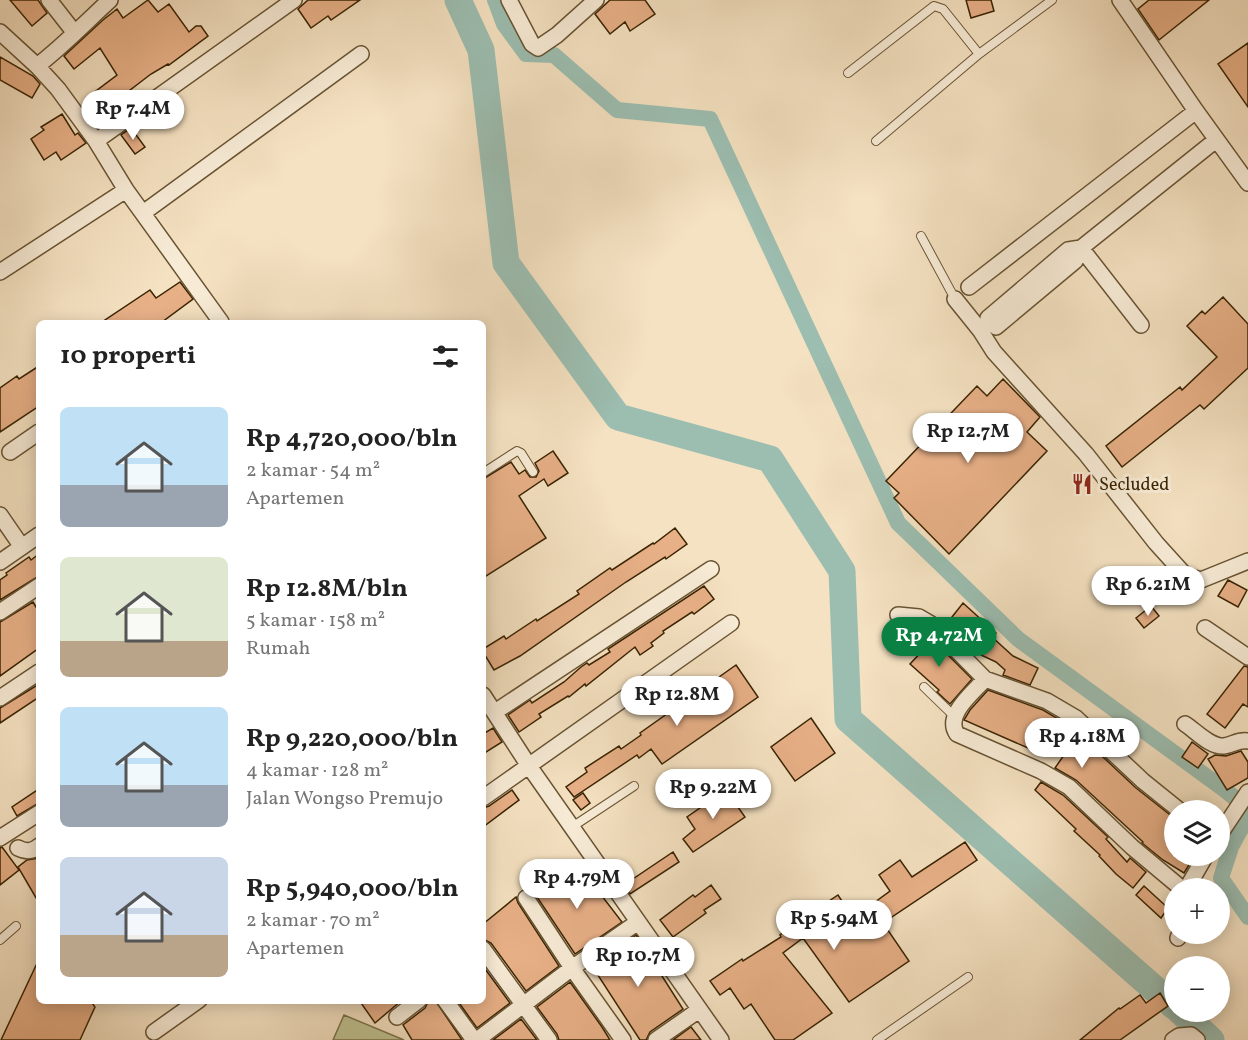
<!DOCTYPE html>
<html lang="id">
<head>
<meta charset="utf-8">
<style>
	:root { --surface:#fff; --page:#f2f2f2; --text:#222; --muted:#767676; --accent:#0b8043 }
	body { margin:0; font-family:Vollkorn,serif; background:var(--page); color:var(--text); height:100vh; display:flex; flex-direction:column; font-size:22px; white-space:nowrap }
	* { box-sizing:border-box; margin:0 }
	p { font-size:20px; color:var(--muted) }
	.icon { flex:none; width:33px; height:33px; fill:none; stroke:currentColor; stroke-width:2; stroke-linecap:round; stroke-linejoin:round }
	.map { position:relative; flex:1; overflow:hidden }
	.side { position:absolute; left:36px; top:320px; width:450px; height:684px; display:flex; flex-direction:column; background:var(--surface); border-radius:9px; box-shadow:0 3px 15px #0003 }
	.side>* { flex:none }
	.buttons { position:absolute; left:1164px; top:800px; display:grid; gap:12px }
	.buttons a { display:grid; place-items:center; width:66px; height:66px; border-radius:50%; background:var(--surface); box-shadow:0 3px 15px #0003; font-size:30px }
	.price { position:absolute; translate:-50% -51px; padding:0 14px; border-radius:21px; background:#fff; color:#222; font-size:20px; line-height:39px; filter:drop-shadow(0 2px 3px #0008) }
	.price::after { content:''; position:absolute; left:50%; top:36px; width:18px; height:14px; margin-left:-9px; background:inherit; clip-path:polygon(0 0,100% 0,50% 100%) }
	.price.current { background:var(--accent); color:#fff }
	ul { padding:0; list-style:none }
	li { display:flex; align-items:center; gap:18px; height:150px; padding:0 24px }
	li span { display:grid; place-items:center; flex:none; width:168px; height:120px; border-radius:9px; color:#555 }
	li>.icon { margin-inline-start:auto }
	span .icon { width:72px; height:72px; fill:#fffc; stroke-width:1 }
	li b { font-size:26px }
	h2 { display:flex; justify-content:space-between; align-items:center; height:72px; padding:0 24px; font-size:26px }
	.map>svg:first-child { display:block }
	.green { fill:#bfc291; stroke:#7c724a; stroke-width:1.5 }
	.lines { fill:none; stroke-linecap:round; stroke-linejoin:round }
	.canal { stroke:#9cbeb1; stroke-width:16 }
	.river { stroke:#9cbeb1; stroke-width:27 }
	.building { fill:#e8b087; stroke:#392302; stroke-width:1.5 }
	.lane-casing { stroke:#685332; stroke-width:10 }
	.street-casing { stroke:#685332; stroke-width:18 }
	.lane { stroke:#f8ecd7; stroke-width:8 }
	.street { stroke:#f8ecd7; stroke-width:15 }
	.labels { text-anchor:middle; stroke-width:6; stroke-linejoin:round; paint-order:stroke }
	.poi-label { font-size:18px; fill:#392302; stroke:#f8ecd7; text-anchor:start }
</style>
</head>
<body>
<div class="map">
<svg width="1248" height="1040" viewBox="0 0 1248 1040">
	<rect width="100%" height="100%" fill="#f5e2c2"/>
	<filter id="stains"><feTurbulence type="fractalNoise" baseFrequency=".00333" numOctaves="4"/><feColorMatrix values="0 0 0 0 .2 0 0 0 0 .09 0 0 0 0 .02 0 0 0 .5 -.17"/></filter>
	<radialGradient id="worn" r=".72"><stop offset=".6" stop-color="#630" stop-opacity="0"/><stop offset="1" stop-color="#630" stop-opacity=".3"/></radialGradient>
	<path class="green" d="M344 1015 404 1040H333Z"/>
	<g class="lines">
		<path class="canal" d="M495 0 504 24 526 54 554 55 617 110 710 119 898 523 1018 639 1225 790 1248 809
			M1248 816 1231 847 1221 878 1248 917"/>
		<path class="river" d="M458 0 481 50 506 263 618 417 770 459 842 571 848 719 1174 1006
			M1180 1011 1211 1040"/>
	</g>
	<path class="building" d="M10 0H38L47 13 32 26Z
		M148 0 158 12 169 4 189 32 196 26H201L208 36 169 65 168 64 151 74 125 94 126 96 114 105 119 113 110 119 92 94 117 75 100 48 74 69 64 56 103 20 117 9 123 18Z
		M308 0H360L331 20 328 16 311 28 298 9Z
		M610 0H645L655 14 630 31 625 22 610 34 595 14Z
		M966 0H991L994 11 971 18Z
		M1149 0H1209L1159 40 1138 9Z
		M1248 43V107L1218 64Z
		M0 57 33 76 40 84 32 98 0 80Z
		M62 114 75 135 78 133 86 143 61 160 56 152 44 160 31 139 44 130 41 127Z
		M131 128 145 147 135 154 121 135Z
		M180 282 193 299 162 322H102L150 290 156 298Z
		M1223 297 1248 324V368L1204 409 1200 405 1122 467 1106 446 1180 387 1182 390 1217 357 1187 326 1202 311 1205 314Z
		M39 366V406L0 432V388L17 376 19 379Z
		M1003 379 1040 417 1027 432 1047 451 949 554 894 498 899 493 886 481 977 386 987 396Z
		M553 451 568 473 548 486 544 479 519 496 546 538 483 578V479L511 462 519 474 525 470 530 477H536L539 471 535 463Z
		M675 528 687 544 666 559 665 557 626 582 520 656 494 670 483 652V649L504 636 506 639 536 619 537 621 579 594 577 591 610 568 612 570 653 543 654 544Z
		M39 554V576L0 600V580L7 575 6 573 29 557 31 560Z
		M1228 580 1247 590 1238 607 1218 596Z
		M704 586 714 599 694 614 692 612 663 631 664 633 651 643 653 646 640 655 635 647 586 686 585 684 569 697 568 696 539 714 541 717 519 732 508 715 530 700 532 703 564 682 581 667 587 663 589 665 610 652 608 649Z
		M33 602 39 612V648L0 676V622Z
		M963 603 996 633 992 637 1013 656 1038 668 1030 685 1003 675 1005 670 996 662 981 655 985 650 952 617Z
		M1151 606 1159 616 1144 628 1136 618Z
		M917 627 925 632 972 679 950 704 937 692 939 690 910 664 925 648 911 634Z
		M736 665 758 697 662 764 651 749 639 758 637 755 574 797 566 787 587 772 585 768 619 746 621 749 641 735 640 733Z
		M1244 666 1248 667V707L1243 704 1225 728 1207 714Z
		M39 684V697L0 723V708Z
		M988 690 1043 710 1070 726 1136 788 1174 818V855H1195L1184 873 1163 860 1142 843 1143 842 1076 780 1055 768 1064 755 1038 745 1035 751 964 720 970 710Z
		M811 718 835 753 795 781 771 747Z
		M493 728 502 742 483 754V734Z
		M1192 742 1208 754 1198 768 1182 757Z
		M1241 751 1248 762V778L1227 790 1208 759 1215 755 1226 756Z
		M1041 782 1063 795 1108 837 1106 839 1127 862 1130 858 1146 872 1133 888 1116 874 1099 856 1100 855 1074 831 1076 829 1035 790Z
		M39 789V803L17 816 12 807Z
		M512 790 519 800 483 827V808L489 806Z
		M726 790 745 817 693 852 683 839 695 829 687 817Z
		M583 793 590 803 581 810 573 800Z
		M965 842 977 860 883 923 909 961 849 1002 803 938 783 953 832 1013 793 1040H775L751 1004 744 1009 730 988 720 995 710 981 742 959 743 961 781 937 780 935 803 915 805 917 838 895 853 918 890 891 879 875 900 860 912 877Z
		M2 847 19 870 0 885V848Z
		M673 852 679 862 630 894 624 885Z
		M39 858V903L18 867 27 860Z
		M574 866 588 886 592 883 622 922 575 954 533 891 548 881 550 884Z
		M711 885 721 899 704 910 706 913 673 937 660 920 693 895 695 897Z
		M1144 886 1168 908 1161 918 1136 895Z
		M516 897 518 903 559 966 526 991 491 943 483 939V924Z
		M636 935 683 1009 650 1032 646 1040H640L592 966Z
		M39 959V1000H90L95 1007 80 1040H1Z
		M483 966 510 1003 477 1028 457 1000H483Z
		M570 982 602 1027 610 1040H559L557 1034 537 1007Z
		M1160 993 1168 1006 1120 1040H1080L1119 1008 1120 1009 1140 995 1146 1003Z
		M359 1000H402L375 1023Z
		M429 1000H435L462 1040H412L403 1025 425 1008Z
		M521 1019 537 1040H493Z
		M691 1027 701 1040H673Z"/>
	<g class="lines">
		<defs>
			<path id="lane" d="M848 73 934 6 943 9 979 54
				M876 141 979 54 1052 0
				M921 236 955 299
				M483 473 517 451 521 453 533 472
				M924 687 954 716
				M572 827 634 786
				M0 940 16 926
				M877 1040 968 977"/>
			<path id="street" d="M49 0 74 32
				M509 0 532 44 538 48 557 35 596 0
				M1120 0 1196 111 1248 183
				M0 32 37 66 58 89 96 141 126 190 221 322
				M37 66C63 46 86 22 110 0
				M96 141 294 0
				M143 213 361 54
				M0 272 126 190
				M969 287 1196 111
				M955 299 980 330 994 352 1086 454 1156 543 1185 575 1201 580 1248 561
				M1141 325 1081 248 1075 261 996 327 988 318 1068 250 1081 248 1216 140
				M10 452 39 432
				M0 515 22 547
				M0 562 39 535
				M0 612 39 586
				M898 615 919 617 931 624 985 679
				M1205 628 1248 657
				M483 695 529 766 721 1040
				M0 698 39 672
				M495 712 711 569
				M1185 724C1196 731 1210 747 1224 746 1233 745 1238 739 1248 741
				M483 798 731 623
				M1179 810 1143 781 1076 718 1047 701 985 679C973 693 944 715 957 734L1041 771 1069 787 1132 847 1181 888
				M1220 834 1248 792
				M0 838 39 813
				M18 848C26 852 32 852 39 846
				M1187 888 1206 855
				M526 898 572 968 623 1040
				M1178 938 1180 933
				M483 949 549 1040
				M445 1000 474 1040
				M397 1017 419 1000
				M154 1032 199 1000
				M477 1040 572 968 638 922
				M656 1040 699 1010
				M1173 1040 1179 1036 1191 1035 1197 1040"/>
		</defs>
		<use href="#lane" class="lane-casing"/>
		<use href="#street" class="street-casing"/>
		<use href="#lane" class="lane"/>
		<use href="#street" class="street"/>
	</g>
	<defs>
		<symbol id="restaurant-bare" viewBox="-9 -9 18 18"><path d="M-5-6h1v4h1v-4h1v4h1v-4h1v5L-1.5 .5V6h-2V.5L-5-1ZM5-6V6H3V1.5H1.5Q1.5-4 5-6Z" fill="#8f2418" stroke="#f8ecd7" stroke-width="2.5" paint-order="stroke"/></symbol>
	</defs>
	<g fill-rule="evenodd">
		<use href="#restaurant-bare" x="1067" y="469" width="30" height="30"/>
	</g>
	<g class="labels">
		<g class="poi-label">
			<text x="1099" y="490">Secluded</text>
		</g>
	</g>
	<rect width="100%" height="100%" filter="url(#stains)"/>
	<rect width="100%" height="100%" fill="url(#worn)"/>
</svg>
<div class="buttons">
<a><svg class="icon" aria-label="layers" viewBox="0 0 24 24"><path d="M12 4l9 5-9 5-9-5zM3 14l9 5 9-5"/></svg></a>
<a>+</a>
<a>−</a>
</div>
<b class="price" style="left:133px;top:141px">Rp 7.4M</b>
<b class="price" style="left:968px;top:464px">Rp 12.7M</b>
<b class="price" style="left:1148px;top:617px">Rp 6.21M</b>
<b class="price current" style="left:939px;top:668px">Rp 4.72M</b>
<b class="price" style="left:677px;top:727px">Rp 12.8M</b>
<b class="price" style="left:1082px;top:769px">Rp 4.18M</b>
<b class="price" style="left:713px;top:820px">Rp 9.22M</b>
<b class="price" style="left:577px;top:910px">Rp 4.79M</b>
<b class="price" style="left:834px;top:951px">Rp 5.94M</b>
<b class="price" style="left:638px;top:988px">Rp 10.7M</b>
<section class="side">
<h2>10 properti<svg class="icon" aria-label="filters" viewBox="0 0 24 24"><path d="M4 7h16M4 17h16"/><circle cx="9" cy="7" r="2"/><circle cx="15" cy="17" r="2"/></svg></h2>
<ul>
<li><span style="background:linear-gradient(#bfe0f5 65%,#9aa5b1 0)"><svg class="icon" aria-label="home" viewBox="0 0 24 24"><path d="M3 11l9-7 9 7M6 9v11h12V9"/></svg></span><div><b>Rp 4,720,000/bln</b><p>2 kamar · 54 m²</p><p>Apartemen</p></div></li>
<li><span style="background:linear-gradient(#dfe7d0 70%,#b9a48a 0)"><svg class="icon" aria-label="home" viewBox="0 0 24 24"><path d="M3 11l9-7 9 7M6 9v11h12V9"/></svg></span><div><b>Rp 12.8M/bln</b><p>5 kamar · 158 m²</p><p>Rumah</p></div></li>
<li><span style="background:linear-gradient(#bfe0f5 65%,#9aa5b1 0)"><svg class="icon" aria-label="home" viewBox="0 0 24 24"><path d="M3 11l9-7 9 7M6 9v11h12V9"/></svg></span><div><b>Rp 9,220,000/bln</b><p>4 kamar · 128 m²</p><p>Jalan Wongso Premujo</p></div></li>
<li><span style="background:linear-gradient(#c9d6e8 65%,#b9a48a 0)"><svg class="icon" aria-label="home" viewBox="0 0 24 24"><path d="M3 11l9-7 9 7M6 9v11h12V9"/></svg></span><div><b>Rp 5,940,000/bln</b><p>2 kamar · 70 m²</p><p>Apartemen</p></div></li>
</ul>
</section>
</div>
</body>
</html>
